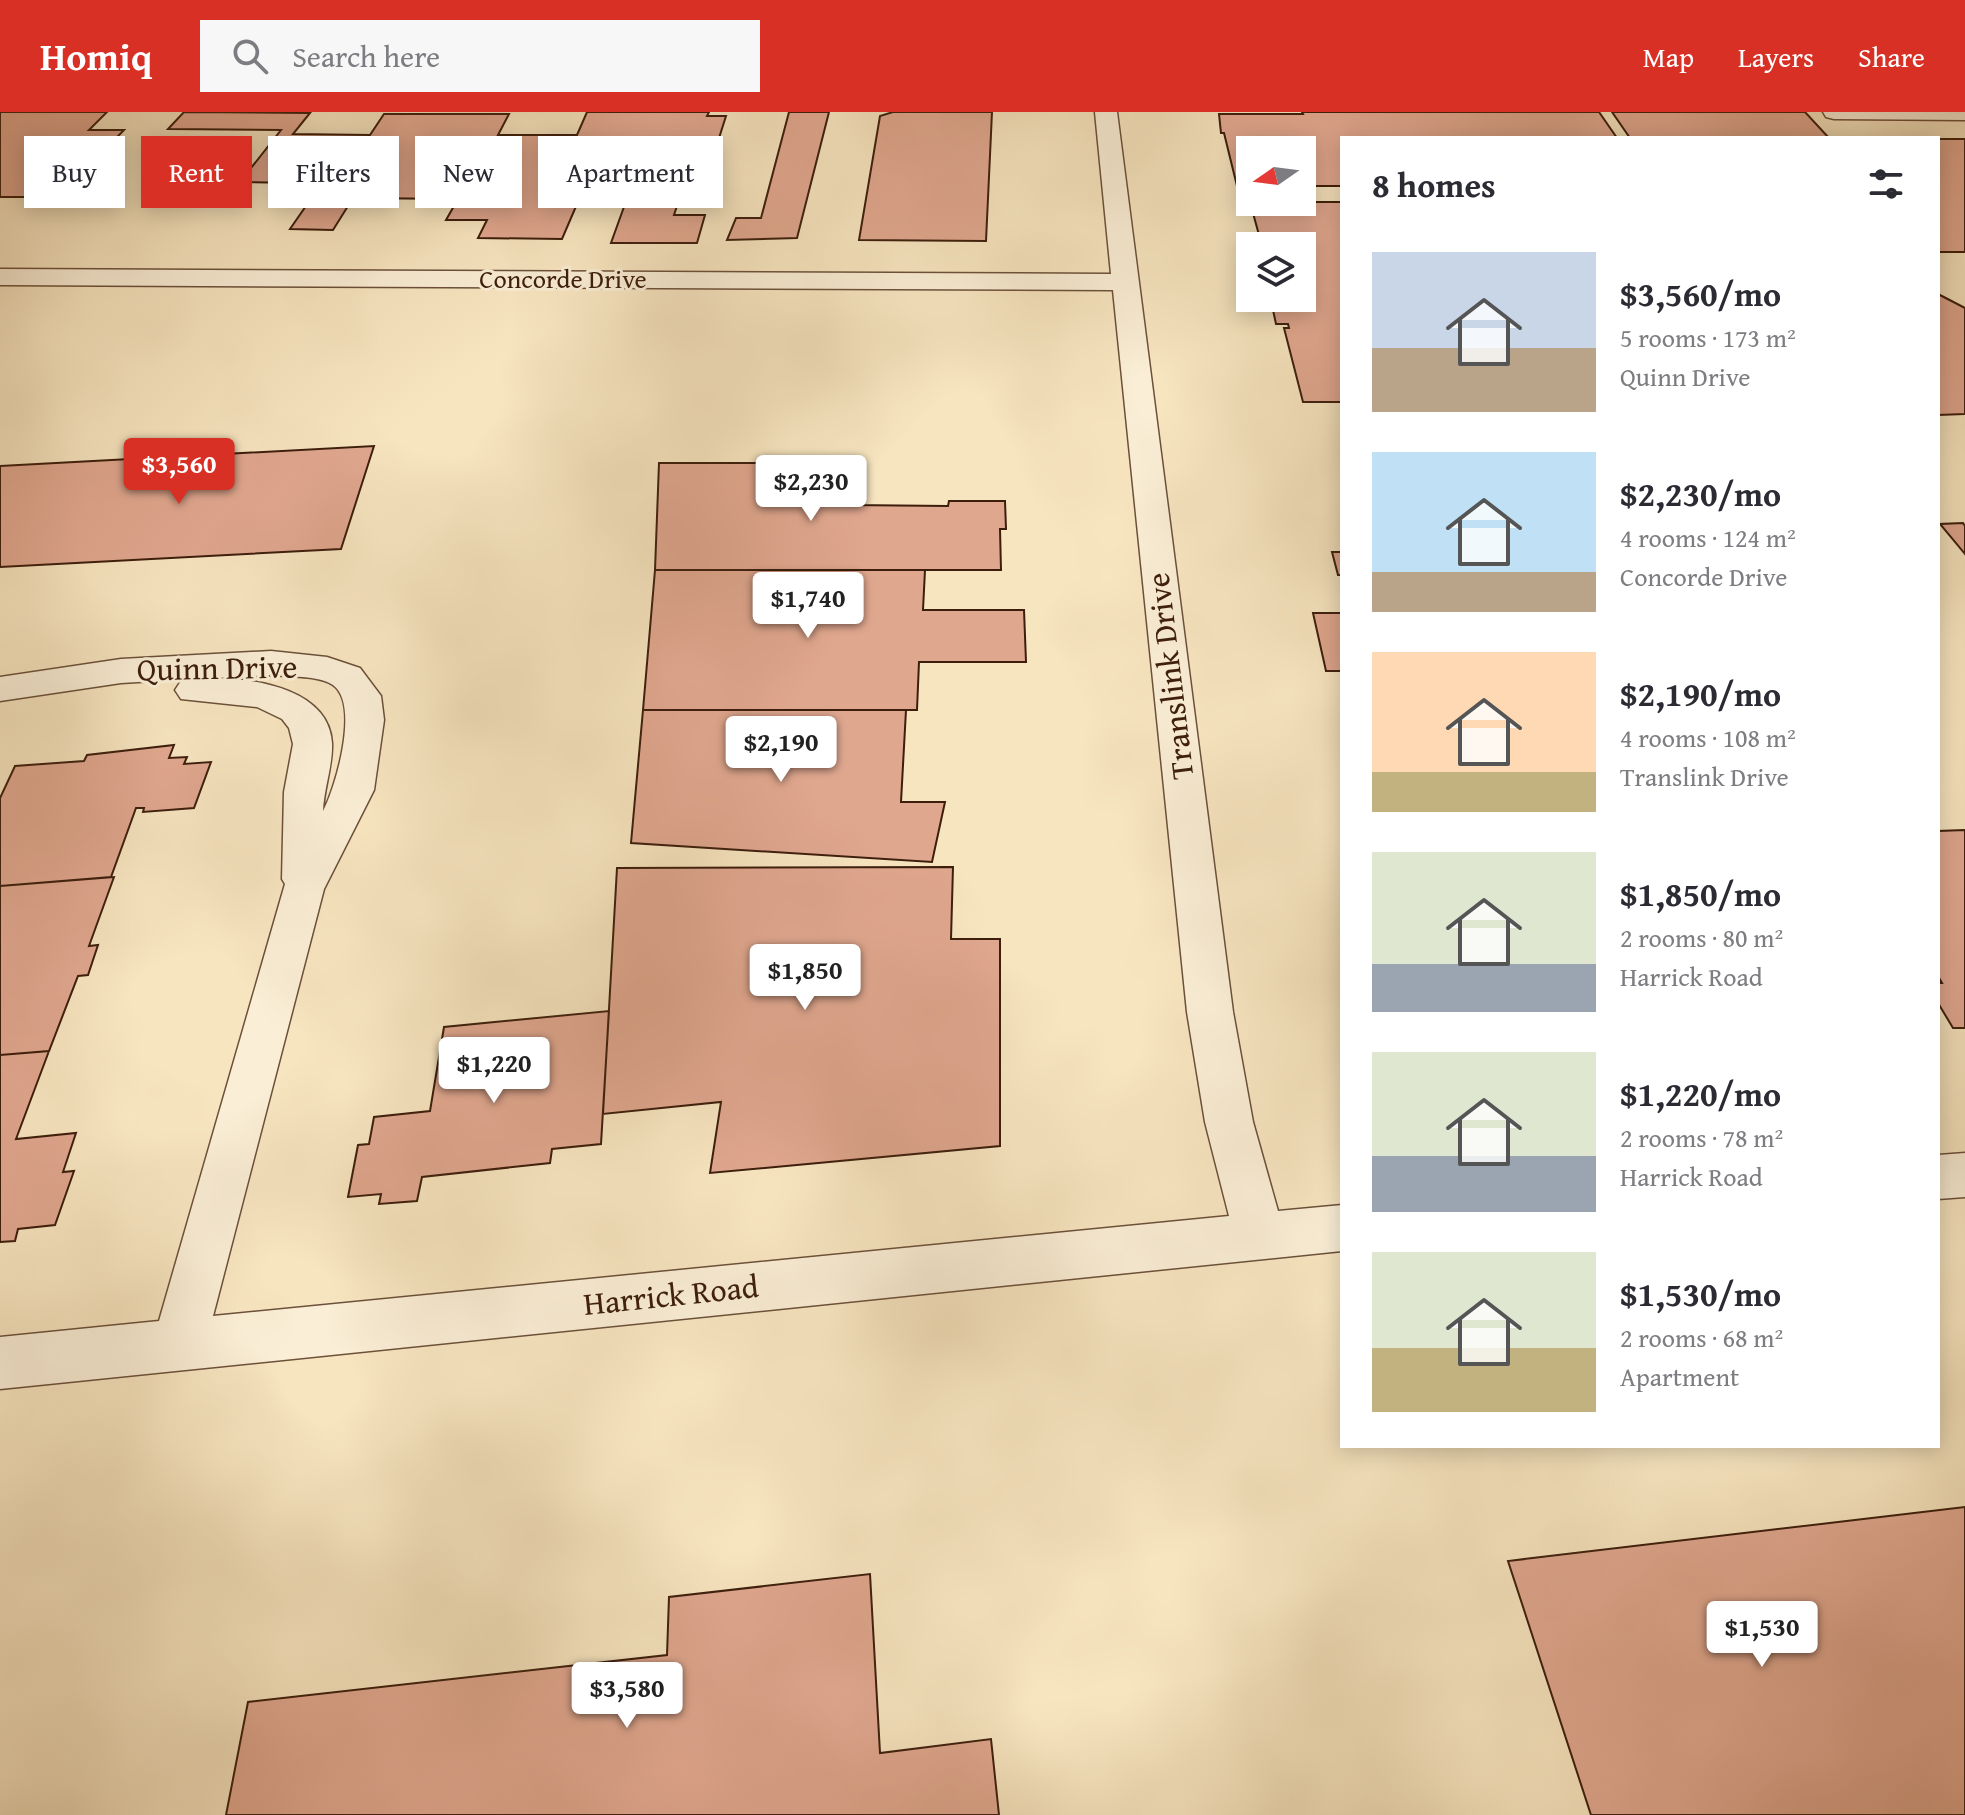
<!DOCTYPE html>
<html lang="en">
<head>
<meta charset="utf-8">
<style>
	:root { --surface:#fff; --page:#f7f7f7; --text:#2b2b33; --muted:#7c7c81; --accent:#d93025 }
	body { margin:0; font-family:"Gentium Book Plus",serif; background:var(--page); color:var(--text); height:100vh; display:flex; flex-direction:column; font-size:30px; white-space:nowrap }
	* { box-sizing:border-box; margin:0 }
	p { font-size:26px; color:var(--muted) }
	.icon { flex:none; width:44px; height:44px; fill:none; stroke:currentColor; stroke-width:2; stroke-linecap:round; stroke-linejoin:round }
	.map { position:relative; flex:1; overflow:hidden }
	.side { position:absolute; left:1340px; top:24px; width:600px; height:1312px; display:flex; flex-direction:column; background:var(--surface); border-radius:0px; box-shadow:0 4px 20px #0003 }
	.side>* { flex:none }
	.banner { position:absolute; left:24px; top:24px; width:760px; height:72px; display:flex; gap:16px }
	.needle { width:52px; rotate:256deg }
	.tools { position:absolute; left:1236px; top:24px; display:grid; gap:16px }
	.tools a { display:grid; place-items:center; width:80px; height:80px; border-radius:0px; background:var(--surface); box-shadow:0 4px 20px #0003; font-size:40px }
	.price { position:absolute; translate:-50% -68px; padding:0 18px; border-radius:8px; background:#fff; color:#222; font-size:26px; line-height:52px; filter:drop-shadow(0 2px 4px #0008) }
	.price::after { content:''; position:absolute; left:50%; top:48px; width:24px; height:18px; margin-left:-12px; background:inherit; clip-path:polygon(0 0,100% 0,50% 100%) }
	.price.active { background:var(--accent); color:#fff }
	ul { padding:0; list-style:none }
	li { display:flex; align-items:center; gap:24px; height:200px; padding:0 32px }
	li span { display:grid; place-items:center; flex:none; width:224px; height:160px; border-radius:0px; color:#555 }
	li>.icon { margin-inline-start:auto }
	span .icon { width:96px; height:96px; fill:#fffc; stroke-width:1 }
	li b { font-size:34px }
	h2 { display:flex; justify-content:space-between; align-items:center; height:96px; padding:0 32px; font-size:34px }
	.tag { padding:0 28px; border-radius:0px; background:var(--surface); box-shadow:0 4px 20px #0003; font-size:28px; line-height:72px }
	.tag.active { background:var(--accent); color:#fff }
	header { display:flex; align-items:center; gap:48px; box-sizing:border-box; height:112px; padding:0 40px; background:var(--accent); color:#fff }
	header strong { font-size:38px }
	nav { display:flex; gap:44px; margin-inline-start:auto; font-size:28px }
	.search { width:560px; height:72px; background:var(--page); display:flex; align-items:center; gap:20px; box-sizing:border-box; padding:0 28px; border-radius:0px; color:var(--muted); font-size:30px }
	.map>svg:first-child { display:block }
	.building { fill:#e0a78f; stroke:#3d1e0c; stroke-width:2 }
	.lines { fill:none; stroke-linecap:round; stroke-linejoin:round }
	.minor-casing { stroke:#6c5039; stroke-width:3 }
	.minor { fill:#faeed6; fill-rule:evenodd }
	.labels { text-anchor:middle; stroke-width:6; stroke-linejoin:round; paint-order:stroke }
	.far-street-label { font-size:26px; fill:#3d1e0c; stroke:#faeed6 }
	.street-label { font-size:32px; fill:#3d1e0c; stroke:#faeed6 }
</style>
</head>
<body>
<header>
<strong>Homiq</strong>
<div class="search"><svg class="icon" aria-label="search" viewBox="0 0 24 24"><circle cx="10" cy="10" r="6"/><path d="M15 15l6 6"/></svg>Search here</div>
<nav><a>Map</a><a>Layers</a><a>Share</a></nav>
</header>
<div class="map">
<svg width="1965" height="1703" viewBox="0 0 1965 1703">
	<rect width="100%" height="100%" fill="#f7e5c0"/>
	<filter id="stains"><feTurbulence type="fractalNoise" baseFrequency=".0025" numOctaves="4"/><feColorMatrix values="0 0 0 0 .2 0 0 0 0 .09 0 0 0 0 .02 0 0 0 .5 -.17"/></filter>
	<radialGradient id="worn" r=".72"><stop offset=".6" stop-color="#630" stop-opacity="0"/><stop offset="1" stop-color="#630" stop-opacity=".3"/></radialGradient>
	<path class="building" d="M0 0H107L89 18H124L59 85H0Z
		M184 0 310 1 293 22 370 23 384 2H509L498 23H577L587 0H709L707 4H726L713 45H693L674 103H705L697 131H611L625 92H577L562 127 478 126 487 108H446L458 87 353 86 333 118 290 117 308 91H283L298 71 240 70 281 18 168 17Z
		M789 0H829L797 126 727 128 736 106H761Z
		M893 0H992L986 129 859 128 880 4Z
		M1302 0H1599L1617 26H1342V74H1302V38H1250V74H1237L1224 21H1221L1219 2H1303Z
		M1612 0H1805L1829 26H1630Z
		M1938 27H1965V140H1938Z
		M1250 90H1342V290H1303L1284 216H1289L1288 212H1276L1273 198H1284L1283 194H1266L1264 186H1302V134H1262Z
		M1938 182 1965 196V302L1938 303Z
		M374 334 341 437 0 455V354Z
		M659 351H855L850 393 948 394 949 389H1005L1006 417H1000L1001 458H655Z
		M1963 411 1965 414V442L1940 412Z
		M1332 440H1342V463H1338Z
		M655 458H925L923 498H1024L1026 550H919L917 598H643Z
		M1313 501H1342V559H1326Z
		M643 598H906L901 690H945L932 750 631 731Z
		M174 633 169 646 187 645 184 652 211 650 194 696 143 700 144 696H136L111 765 0 774V686L15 654 84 649 87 643Z
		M1965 718V916H1953L1938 891V871H1942L1938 864V719Z
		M953 755 951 827H1000V1034L710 1061 721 990 603 1002 617 756Z
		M114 765 89 834 98 833 88 863 78 864 49 939 0 943V774Z
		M609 899 601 1032 552 1037 550 1051 422 1065 417 1089 379 1092 381 1082 348 1085 358 1033 369 1032 374 1005 430 999 444 915Z
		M49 939 16 1027 76 1021 63 1060 74 1059 55 1113 18 1117 15 1129 0 1130V943Z
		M1965 1395V1703H1591L1508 1449Z
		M870 1462 880 1641 991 1627 999 1703H226L248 1590 667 1543 669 1485Z"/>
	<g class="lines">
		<defs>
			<path id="minor" d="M1095 0H1117L1233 900 1253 1010 1278 1099 1342 1093V1139L0 1277V1225L159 1209 285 772 282 767 284 680 293 632 289 616 282 607 257 595 181 587 175 578 181 569 188 567 121 571 0 589V565L121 547 271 539 327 545 360 556 381 584 384 608 374 678 324 777 213 1204 1229 1104 1205 1010 1187 900 1113 178 0 173V157L1111 162ZM271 563C289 565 318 563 333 573 360 592 336 675 323 699 324 676 333 653 332 631 329 578 257 567 216 566Z
				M1823 0H1965V8L1834 7 1826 5Z
				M1965 1041V1085L1938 1087V1043Z"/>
		</defs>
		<use href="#minor" class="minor-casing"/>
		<use href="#minor" class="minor"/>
	</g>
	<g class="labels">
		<g class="far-street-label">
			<text x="563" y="176">Concorde Drive</text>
		</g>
		<g class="street-label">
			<text transform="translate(217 556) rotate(-1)" y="11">Quinn Drive</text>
			<text transform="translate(1170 564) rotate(-97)" y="11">Translink Drive</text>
			<text transform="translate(671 1183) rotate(-6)" y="11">Harrick Road</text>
		</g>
	</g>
	<rect width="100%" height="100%" filter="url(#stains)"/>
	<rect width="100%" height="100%" fill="url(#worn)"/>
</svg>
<div class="tools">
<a><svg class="needle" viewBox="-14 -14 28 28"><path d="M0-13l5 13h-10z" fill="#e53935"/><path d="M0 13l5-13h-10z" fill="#7c7c81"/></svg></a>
<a><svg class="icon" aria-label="layers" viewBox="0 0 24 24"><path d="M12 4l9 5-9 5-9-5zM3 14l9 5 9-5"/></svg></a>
</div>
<b class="price active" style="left:179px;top:394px">$3,560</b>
<b class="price" style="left:811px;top:411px">$2,230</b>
<b class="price" style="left:808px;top:528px">$1,740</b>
<b class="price" style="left:781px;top:672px">$2,190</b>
<b class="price" style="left:805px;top:900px">$1,850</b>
<b class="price" style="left:494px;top:993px">$1,220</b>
<b class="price" style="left:1762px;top:1557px">$1,530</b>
<b class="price" style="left:627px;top:1618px">$3,580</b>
<div class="banner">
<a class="tag">Buy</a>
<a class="tag active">Rent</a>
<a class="tag">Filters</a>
<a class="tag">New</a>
<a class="tag">Apartment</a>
</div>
<section class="side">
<h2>8 homes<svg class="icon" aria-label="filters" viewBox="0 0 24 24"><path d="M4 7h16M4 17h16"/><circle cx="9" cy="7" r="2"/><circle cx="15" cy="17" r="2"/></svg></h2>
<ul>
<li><span style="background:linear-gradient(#c9d6e8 60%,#b9a48a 0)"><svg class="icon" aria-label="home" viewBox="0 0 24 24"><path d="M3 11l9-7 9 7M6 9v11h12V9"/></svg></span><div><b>$3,560/mo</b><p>5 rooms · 173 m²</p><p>Quinn Drive</p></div></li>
<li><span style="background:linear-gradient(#bfe0f5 75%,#b9a48a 0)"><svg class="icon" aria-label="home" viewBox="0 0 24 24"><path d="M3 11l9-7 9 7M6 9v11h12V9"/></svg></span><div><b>$2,230/mo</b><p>4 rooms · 124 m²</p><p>Concorde Drive</p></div></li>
<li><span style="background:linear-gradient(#ffd9b3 75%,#c2b280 0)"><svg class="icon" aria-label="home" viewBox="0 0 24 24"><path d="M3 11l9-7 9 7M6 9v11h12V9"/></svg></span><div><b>$2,190/mo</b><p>4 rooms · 108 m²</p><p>Translink Drive</p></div></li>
<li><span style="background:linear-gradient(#dfe7d0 70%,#9aa5b1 0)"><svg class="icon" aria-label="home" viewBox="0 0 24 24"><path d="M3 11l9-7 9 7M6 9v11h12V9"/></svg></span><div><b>$1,850/mo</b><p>2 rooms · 80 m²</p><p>Harrick Road</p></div></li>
<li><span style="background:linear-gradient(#dfe7d0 65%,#9aa5b1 0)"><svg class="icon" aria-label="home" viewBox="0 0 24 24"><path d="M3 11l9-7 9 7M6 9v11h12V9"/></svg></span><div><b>$1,220/mo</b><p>2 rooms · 78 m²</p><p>Harrick Road</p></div></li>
<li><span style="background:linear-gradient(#dfe7d0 60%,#c2b280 0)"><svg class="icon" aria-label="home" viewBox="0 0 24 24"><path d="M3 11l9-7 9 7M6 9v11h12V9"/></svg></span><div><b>$1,530/mo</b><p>2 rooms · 68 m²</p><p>Apartment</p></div></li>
</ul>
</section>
</div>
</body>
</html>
